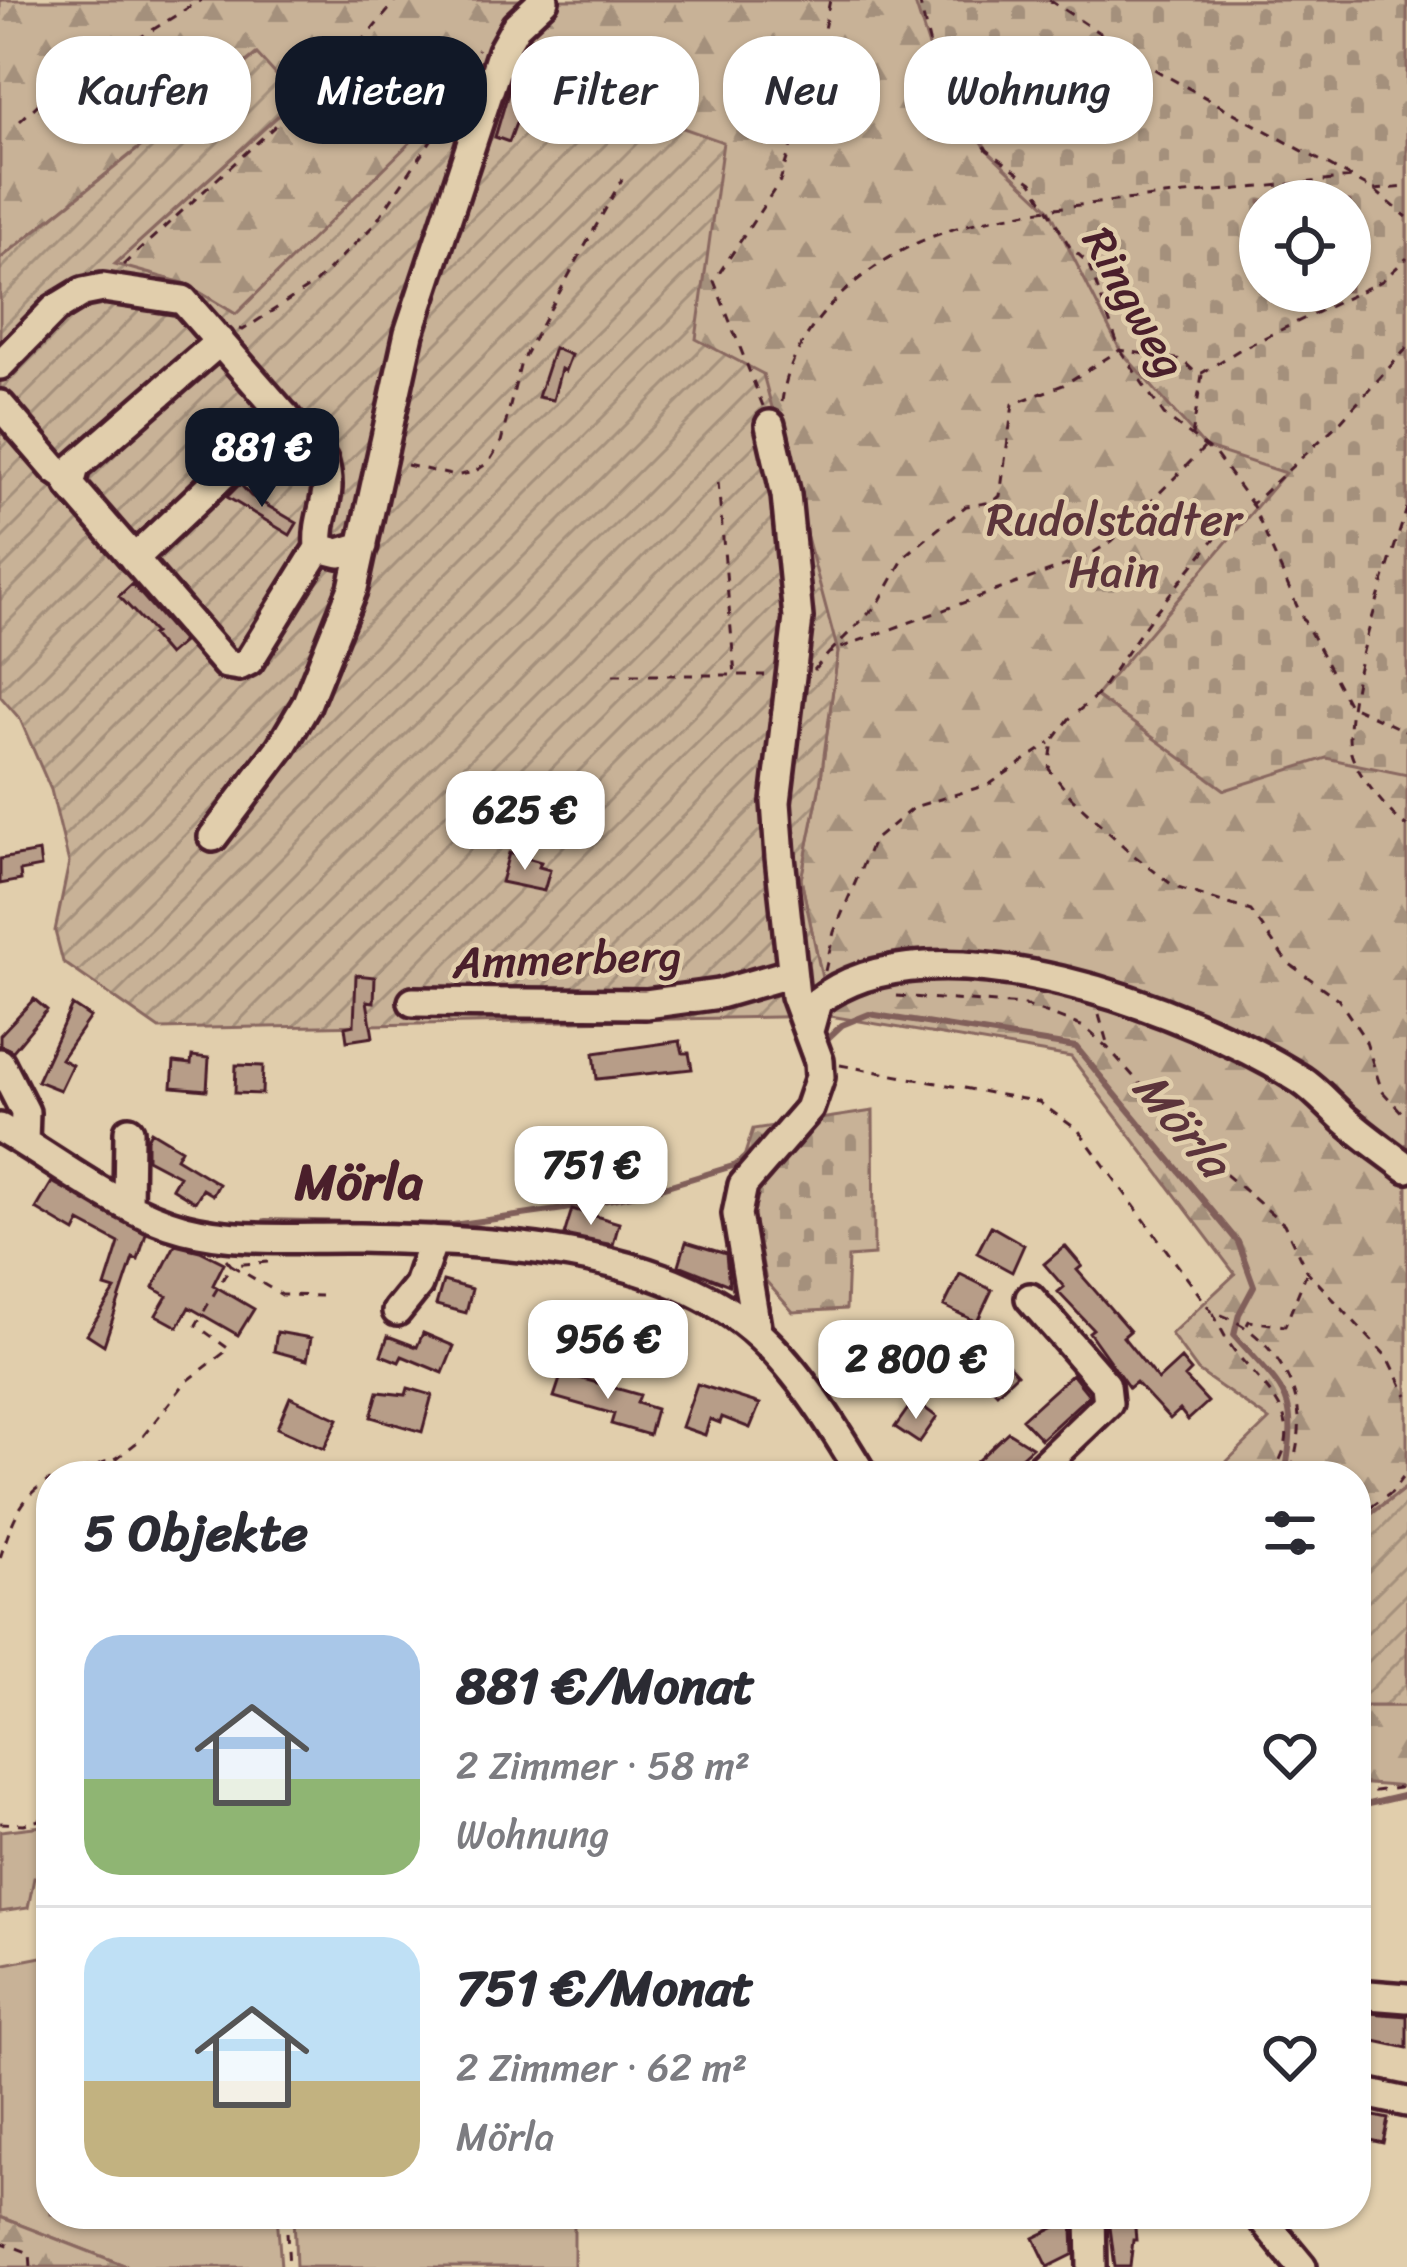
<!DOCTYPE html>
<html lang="de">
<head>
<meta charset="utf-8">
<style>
	:root { --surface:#fff; --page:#f2f2f3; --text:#2b2b33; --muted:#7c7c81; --line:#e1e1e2; --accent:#111827 }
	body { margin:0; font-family:Sriracha,sans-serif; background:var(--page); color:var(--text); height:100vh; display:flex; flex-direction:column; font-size:45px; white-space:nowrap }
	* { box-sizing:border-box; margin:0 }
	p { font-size:39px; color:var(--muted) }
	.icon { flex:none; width:66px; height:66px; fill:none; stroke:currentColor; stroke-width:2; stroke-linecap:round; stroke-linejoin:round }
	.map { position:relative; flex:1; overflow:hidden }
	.details { position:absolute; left:36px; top:1461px; width:1335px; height:768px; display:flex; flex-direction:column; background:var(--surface); border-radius:48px; box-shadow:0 3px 9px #0004 }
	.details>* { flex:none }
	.top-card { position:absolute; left:36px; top:36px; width:1335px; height:108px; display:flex; gap:24px }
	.buttons { position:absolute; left:1239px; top:180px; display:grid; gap:24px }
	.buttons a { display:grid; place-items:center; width:132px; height:132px; border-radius:50%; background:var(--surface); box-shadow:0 3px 9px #0004; font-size:60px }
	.price { position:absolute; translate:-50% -102px; padding:0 27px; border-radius:24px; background:#fff; color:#222; font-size:39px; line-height:78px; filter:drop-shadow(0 3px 6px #0008) }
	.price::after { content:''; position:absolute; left:50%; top:72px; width:36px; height:27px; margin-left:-18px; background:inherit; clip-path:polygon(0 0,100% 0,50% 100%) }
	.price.active { background:var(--accent); color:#fff }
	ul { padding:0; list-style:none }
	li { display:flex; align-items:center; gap:36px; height:300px; padding:0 48px }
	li+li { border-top:3px solid var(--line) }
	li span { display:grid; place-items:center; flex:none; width:336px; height:240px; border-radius:36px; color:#555 }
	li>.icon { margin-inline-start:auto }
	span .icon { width:144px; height:144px; fill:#fffc; stroke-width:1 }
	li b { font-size:51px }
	h2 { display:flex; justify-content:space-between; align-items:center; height:144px; padding:0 48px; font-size:51px }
	.tag { padding:0 42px; border-radius:48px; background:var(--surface); box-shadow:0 3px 9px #0004; font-size:42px; line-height:108px }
	.tag.active { background:var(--accent); color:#fff }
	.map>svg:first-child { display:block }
	.grass { fill:#c8b297; stroke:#896861; stroke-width:3 }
	.forest { fill:url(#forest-firs); stroke:#896861; stroke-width:3; fill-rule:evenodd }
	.cemetery { fill:url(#cemetery-stones); stroke:#896861; stroke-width:3; fill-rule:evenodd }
	.garden { fill:url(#garden-furrows); stroke:#896861; stroke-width:3 }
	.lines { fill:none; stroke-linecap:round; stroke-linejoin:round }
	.stream { stroke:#815f5a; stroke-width:6 }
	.building { fill:#b79d88; stroke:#4a1f2b; stroke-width:3 }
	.minor-casing { stroke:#4a1f2b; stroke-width:36 }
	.path { stroke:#4a1f2b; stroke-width:3; stroke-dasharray:9 9; stroke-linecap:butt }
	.minor { stroke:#e1ceac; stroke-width:27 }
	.labels { text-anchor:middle; stroke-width:9; stroke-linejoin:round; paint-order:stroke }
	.street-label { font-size:45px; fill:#4a1f2b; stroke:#e1ceac }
	.park-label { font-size:45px; fill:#5d353b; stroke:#e1ceac }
	.water-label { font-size:48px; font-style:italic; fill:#5c343b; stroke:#e1ceac }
	.quarter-label { font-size:51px; font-weight:bold; fill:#4a1f2b; stroke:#e1ceac }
</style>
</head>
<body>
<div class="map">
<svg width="1407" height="2267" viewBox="0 0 1407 2267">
	<defs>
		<pattern id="forest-firs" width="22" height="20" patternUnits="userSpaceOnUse" patternTransform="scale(3)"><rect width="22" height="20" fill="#c8b297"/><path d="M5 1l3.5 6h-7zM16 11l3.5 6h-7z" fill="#a4907b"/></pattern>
		<pattern id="cemetery-stones" width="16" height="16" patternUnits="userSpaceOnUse" patternTransform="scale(3)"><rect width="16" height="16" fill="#c8b297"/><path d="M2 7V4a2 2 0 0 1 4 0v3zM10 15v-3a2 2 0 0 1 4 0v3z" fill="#a4907b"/></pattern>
		<pattern id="garden-furrows" width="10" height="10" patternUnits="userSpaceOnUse" patternTransform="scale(3)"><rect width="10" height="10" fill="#c8b297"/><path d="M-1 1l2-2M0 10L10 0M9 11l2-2" fill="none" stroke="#a4907b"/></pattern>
	</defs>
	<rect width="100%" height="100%" fill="#e1ceac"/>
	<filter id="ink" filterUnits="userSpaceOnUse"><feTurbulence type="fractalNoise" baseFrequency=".00833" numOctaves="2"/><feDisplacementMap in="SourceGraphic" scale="24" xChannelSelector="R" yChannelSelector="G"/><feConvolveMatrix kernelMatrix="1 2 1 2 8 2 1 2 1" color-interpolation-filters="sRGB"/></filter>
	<g filter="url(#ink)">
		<path class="grass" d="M51 1825V1866L34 1878 28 1908 0 1912V1831Z
			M51 1955V2214H277L281 2267H129L0 2217V1965Z
			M294 2214H574V2267H296Z"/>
		<path class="forest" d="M0 0H1407V1487L1356 1523V1476H1212L1269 1420 1198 1371 1171 1334 1235 1274 1071 1057 830 1016 801 879 820 785 838 652 696 340 493 61 236 315 186 284 114 265 297 99 256 54 0 259ZM1260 201H1350V291H1260Z
			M1356 1706H1407V1787L1356 1783Z
			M0 2217 129 2267H0Z"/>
		<path class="cemetery" d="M914 0H1407V775L1326 758 1225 790 1096 696 1285 473 1205 447 1120 350 1049 209 987 150 934 62ZM1260 201H1350V291H1260Z
			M873 1111 874 1255 848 1257 846 1309 793 1312 766 1281 743 1160 753 1129Z"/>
		<path class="garden" d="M257 54 297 98 115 264 186 284 236 314 493 61 723 142 696 339 763 374 838 652 820 785 801 879 830 1016 159 1029 63 962 55 931 69 863 51 790 20 719 0 696V259Z
			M1407 1487V1706H1356V1526Z"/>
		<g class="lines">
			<path class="stream" d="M826 1040 842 1025 869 1014 1076 1047 1238 1242 1254 1286 1239 1314 1234 1335C1287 1395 1299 1393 1285 1476
				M265 1221 453 1225 564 1209 651 1191 736 1165 771 1134
				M1356 1801 1364 1805 1407 1795"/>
		</g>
		<path class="building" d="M514 73 532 80 509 142 495 137Z
			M554 348 571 355 565 371 561 369 553 400 538 397Z
			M240 484 251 496 297 523 290 535 227 497Z
			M132 584 183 642 168 655 151 635 154 633 119 596Z
			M39 852 41 867 20 871 21 880 0 884V859Z
			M509 853 541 862 539 867 550 870 544 891 501 882Z
			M356 975 375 977 374 1002 367 1001 373 1037 347 1041 345 1027 354 1025Z
			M34 999 47 1010 13 1051 0 1045V1035Z
			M72 1005 90 1017 61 1059 72 1065 60 1090 37 1081Z
			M680 1041 683 1053H689L692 1069 597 1079 594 1053Z
			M192 1056 209 1058 207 1090 172 1087 174 1062 191 1064Z
			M236 1065 263 1066 262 1094 235 1093Z
			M151 1131 181 1149 176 1158 219 1184 213 1195 203 1189 195 1202 172 1188 179 1176 147 1159V1139Z
			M52 1182 146 1234 138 1260 133 1258 104 1345 87 1334 115 1290 105 1287 119 1243 80 1222 75 1232 36 1209Z
			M572 1209 619 1223 613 1245 564 1235Z
			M991 1226 1024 1245 1012 1272 977 1253Z
			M686 1242 726 1254 729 1285 679 1265Z
			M175 1245 200 1251 224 1263 213 1285 254 1309 238 1335 189 1307 178 1327 156 1315 167 1296 153 1288Z
			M1065 1246 1082 1266 1077 1270 1130 1331 1123 1337 1158 1380 1181 1359 1191 1371 1185 1377 1208 1402 1188 1420 1180 1410 1170 1419 1136 1382 1129 1388 1089 1332 1093 1329 1058 1292 1064 1287 1044 1264Z
			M960 1274 992 1290 977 1322 944 1306Z
			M443 1281 472 1289 466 1313 436 1305Z
			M575 1305 605 1315 595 1344 565 1333Z
			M277 1332 311 1338 307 1360 274 1351Z
			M423 1333 454 1346 443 1373 402 1356 399 1362 381 1355 388 1336 417 1347Z
			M999 1354 1017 1374 997 1393 979 1374Z
			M562 1373 640 1395 637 1403 656 1409 649 1435 611 1424 614 1414 554 1397Z
			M1072 1374 1089 1395 1041 1439 1022 1419Z
			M697 1384 760 1404 750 1428 722 1417 720 1423 710 1419 705 1435 682 1427Z
			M408 1388 432 1395 422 1432 371 1417 378 1392 406 1395Z
			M290 1397 338 1419 324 1449 277 1428Z
			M914 1400 937 1417 919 1443 895 1427Z
			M1008 1432 1032 1447 1000 1476H961Z
			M1356 2012 1407 2016V2048L1356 2037Z
			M1356 2112 1388 2119 1383 2143 1356 2137Z
			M1134 2217 1136 2240H1133L1130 2267H1115L1109 2219Z
			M1069 2221 1073 2230 1074 2254 1048 2267 1034 2238Z"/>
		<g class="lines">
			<defs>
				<path id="minor" d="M220 341 75 467 70 485 226 664 239 666 249 661 319 548
					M0 365 55 309 83 292 103 288 183 300 323 460C335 499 316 511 319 548L339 553 363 546
					M0 405 56 470 69 479
					M134 559 285 416
					M213 837 281 747 306 705 353 588 409 333 502 51 516 26 544 0
					M413 1002 646 1004 719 994 792 973
					M809 1031 817 1002C931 911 1193 1011 1301 1080 1319 1092 1333 1110 1349 1123 1367 1139 1388 1153 1407 1168
					M0 1063 25 1112 24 1142
					M0 1128C59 1162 118 1211 185 1229 239 1243 302 1237 358 1238 483 1241 663 1245 760 1336 801 1374 834 1428 863 1476
					M128 1205 129 1131
					M1030 1298 1106 1385 1108 1403 1032 1476
					M397 1311 418 1285 433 1240
					M757 1333 737 1214 743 1185 809 1109 820 1077 819 1061 795 996 780 857 776 802 798 618 786 495 770 425
					M1356 1994 1407 1998
					M1356 2091 1407 2102
					M1091 2214 1092 2267
					M1258 2214 1302 2267"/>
			</defs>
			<use href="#minor" class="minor-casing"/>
			<path class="path" d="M919 0 934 62 987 150 1032 182 1070 247 1088 263 1120 350 1164 415 1216 455 1252 504 1216 537 1153 615 1096 696 1069 719 1053 741 1049 769 1072 798 1132 854 1175 887 1251 911 1287 962 1338 999 1365 1039 1382 1091 1407 1118
				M1049 0 1159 72 1374 190 1407 217
				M20 121 70 75 102 61 201 0
				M1374 190 1407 187
				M123 265 344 63 397 0
				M239 329 243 330 315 283 374 225 448 115 457 80 478 49
				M1407 348 1341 421 1252 504 1300 613 1349 705 1407 732
				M782 402C791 325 866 261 936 235 996 213 1061 207 1125 200 1201 192 1277 186 1352 178
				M763 406 714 281 780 181 817 63 830 0
				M1192 436 1202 375
				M407 465 455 476 474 472 489 462 501 442 521 362 622 179
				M718 482 735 675
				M1407 508C1391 561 1338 705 1351 753 1357 775 1389 813 1407 827
				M829 653 878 604 905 556 966 506 993 502 1000 496 1013 404 1063 385 1120 350 1182 360 1196 373H1202L1239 350 1382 281 1407 258
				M814 670 829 653 853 643 1083 559 1112 541 1204 448
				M613 675H765
				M825 971 834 932 873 841 914 807 990 784 1050 743
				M897 996 1024 1005 1084 1027 1108 1048 1209 1160 1284 1224 1306 1270 1389 1359 1407 1396
				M1099 1015 1108 1046
				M840 1065 1039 1102 1079 1131 1212 1312C1258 1324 1295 1370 1299 1418 1301 1436 1294 1458 1291 1476
				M226 1259 231 1265 268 1262
				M1213 1313C1220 1327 1227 1342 1237 1354 1270 1395 1310 1421 1270 1476
				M1247 1325 1249 1321 1285 1326 1306 1274
				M64 1476 117 1458 140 1440 185 1383 229 1349 196 1325 231 1265 282 1295 321 1296
				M1356 1518 1391 1493 1407 1471
				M0 1558C10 1528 20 1493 51 1480
				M1356 1788 1367 1792 1407 1787
				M0 1823 24 1824 51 1817
				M286 2214 289 2267
				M0 2242 30 2253 31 2267"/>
			<use href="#minor" class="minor"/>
		</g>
	</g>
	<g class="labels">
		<g class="street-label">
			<text transform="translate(1135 302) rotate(61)" y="16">Ringweg</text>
			<text transform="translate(567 958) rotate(-2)" y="16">Ammerberg</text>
		</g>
		<g class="park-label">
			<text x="1114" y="535">Rudolstädter<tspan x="1114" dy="52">Hain</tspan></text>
		</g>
		<g class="water-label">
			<text transform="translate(1183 1124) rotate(50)" y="17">Mörla</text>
		</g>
		<g class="quarter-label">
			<text x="359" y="1199">Mörla</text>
		</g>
	</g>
</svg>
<div class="buttons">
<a><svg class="icon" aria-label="locate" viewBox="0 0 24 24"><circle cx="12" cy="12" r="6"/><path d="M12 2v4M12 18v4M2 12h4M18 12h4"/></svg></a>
</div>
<b class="price active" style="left:262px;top:510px">881 €</b>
<b class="price" style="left:525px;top:873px">625 €</b>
<b class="price" style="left:591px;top:1228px">751 €</b>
<b class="price" style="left:608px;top:1402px">956 €</b>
<b class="price" style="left:916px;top:1422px">2 800 €</b>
<div class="top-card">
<a class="tag">Kaufen</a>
<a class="tag active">Mieten</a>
<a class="tag">Filter</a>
<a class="tag">Neu</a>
<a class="tag">Wohnung</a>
</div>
<section class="details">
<h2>5 Objekte<svg class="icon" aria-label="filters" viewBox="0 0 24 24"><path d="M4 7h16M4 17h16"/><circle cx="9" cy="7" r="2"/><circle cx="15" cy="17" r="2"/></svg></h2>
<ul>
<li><span style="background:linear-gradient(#a9c7e8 60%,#8fb573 0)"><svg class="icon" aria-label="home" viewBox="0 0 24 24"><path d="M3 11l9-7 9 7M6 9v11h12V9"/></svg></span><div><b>881 €/Monat</b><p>2 Zimmer · 58 m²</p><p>Wohnung</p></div><svg class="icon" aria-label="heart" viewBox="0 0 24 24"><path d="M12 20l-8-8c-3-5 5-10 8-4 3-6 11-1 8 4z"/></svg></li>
<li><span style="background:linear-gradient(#bfe0f5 60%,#c2b280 0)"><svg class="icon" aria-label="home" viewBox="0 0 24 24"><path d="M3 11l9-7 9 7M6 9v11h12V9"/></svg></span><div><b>751 €/Monat</b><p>2 Zimmer · 62 m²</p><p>Mörla</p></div><svg class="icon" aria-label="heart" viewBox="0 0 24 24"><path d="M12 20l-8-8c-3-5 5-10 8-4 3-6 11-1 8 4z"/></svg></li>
</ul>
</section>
</div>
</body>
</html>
